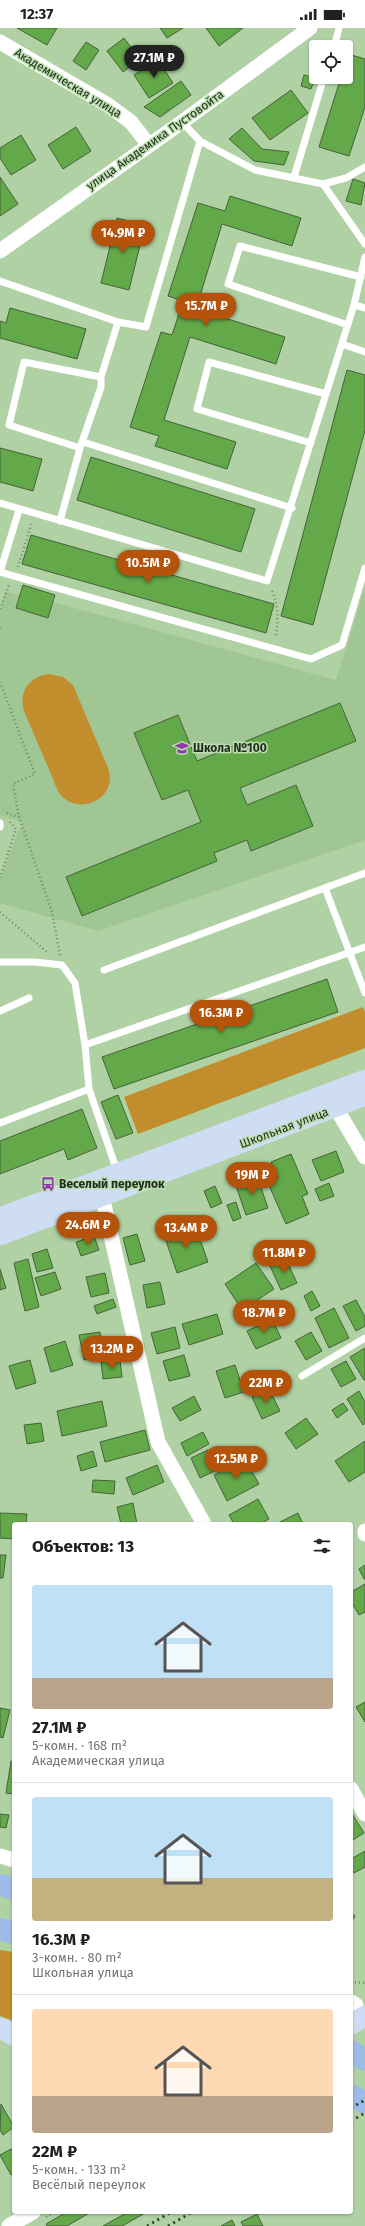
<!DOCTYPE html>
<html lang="ru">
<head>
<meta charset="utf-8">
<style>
	:root { --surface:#fff; --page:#f6f6f6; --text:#202124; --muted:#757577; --line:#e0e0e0; --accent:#b45309 }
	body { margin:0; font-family:"Fira Sans",sans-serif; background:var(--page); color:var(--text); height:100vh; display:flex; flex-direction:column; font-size:15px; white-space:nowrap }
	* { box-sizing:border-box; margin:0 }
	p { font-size:13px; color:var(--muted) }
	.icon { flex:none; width:22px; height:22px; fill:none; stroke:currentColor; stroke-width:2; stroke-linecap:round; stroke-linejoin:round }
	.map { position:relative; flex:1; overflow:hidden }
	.panel { position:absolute; left:12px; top:1494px; width:341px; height:692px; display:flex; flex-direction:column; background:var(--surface); border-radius:4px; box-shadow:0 1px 3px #0004 }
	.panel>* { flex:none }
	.tools { position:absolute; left:309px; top:12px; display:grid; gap:8px }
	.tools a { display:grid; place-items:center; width:44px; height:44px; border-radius:4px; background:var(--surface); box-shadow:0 1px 3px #0004; font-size:20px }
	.price { position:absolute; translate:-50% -34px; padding:0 9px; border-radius:14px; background:var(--accent); color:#fff; font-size:13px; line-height:26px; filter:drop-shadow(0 1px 2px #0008) }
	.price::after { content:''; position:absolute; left:50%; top:24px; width:12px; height:9px; margin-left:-6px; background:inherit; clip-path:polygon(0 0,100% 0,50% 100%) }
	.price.on { background:#222; color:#fff }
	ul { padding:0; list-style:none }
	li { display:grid; align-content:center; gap:8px; height:212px; padding:0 20px }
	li+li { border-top:1px solid var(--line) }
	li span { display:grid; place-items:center; height:124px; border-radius:4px; color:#555 }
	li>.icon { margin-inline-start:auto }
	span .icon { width:72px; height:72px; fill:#fffc; stroke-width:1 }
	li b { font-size:17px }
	h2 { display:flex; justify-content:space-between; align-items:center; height:48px; padding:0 20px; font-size:17px }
	.status { display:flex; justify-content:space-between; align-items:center; height:28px; padding:0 20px; background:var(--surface); direction:ltr }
	.status svg { height:11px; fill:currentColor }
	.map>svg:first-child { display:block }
	.built { fill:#a0c694 }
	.green { fill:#c28d2c }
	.building { fill:#64a949; stroke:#45623a }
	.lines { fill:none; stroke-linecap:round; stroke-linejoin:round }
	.path { stroke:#708868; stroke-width:2.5; stroke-dasharray:1 3; stroke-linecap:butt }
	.service { stroke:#fff; stroke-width:7 }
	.minor { stroke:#fff; stroke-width:15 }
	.secondary { stroke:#ceddf3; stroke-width:21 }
	.primary { stroke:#9dbbe8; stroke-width:22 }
	.rail { stroke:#303f2b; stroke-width:3; stroke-dasharray:2 4; stroke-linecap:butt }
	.labels { text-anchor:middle; stroke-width:3; stroke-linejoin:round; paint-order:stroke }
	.street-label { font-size:12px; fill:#212e1d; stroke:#bcdeb0 }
	.poi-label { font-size:12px; font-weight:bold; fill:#212e1d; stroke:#bcdeb0; text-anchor:start }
</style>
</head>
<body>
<div class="status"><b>12:37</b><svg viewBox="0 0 49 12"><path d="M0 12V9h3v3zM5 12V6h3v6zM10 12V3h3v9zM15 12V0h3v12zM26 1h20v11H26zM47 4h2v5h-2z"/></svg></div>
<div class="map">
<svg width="365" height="2198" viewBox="0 0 365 2198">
	<rect width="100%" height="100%" fill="#afd1a4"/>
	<path class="built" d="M365 560V812L98 903 0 875V851L22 794 0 787V581L5 563 20 567 16 580 47 590 53 574 336 652Z"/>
	<path class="green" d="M49 646 63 649 73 657 108 740C119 771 78 789 60 766 56 761 54 752 51 746 42 725 33 704 24 683 18 664 30 648 49 646Z
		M363 979 365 984V1020L138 1106 124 1069Z
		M0 1922 14 1924V1993L0 1988Z"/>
	<path class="building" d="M17 0H57L47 17Z
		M160 0H183L167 10Z
		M206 0H243L219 18Z
		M124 10 140 31 123 44 107 23Z
		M86 14 99 22 86 42 73 33Z
		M348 26 365 31V79L349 128 319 119 341 49H346V33Z
		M158 32 173 55 149 70 134 47Z
		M304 47 315 50 311 61 301 58Z
		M181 53 191 67 160 89 144 79Z
		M291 62 308 85 270 112 252 90Z
		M76 99 91 123 63 141 48 117Z
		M242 100 262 121 289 124 284 137 254 133 229 111Z
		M21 107 36 132 11 147 0 130V120Z
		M0 149 18 176 0 188Z
		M353 151 365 155 361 177 346 173Z
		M230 168 301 190 292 218 222 196 196 281 285 309 276 336 190 309 164 392 236 414 227 441 155 418 159 408 130 399 161 304 172 307 183 273 168 268 198 175 225 183Z
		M117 190 145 197 129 262 101 255Z
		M10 280 86 301 77 331 0 310V293L6 295Z
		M347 342 365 347V402L313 597 281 588Z
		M0 420 42 431 33 463 0 454Z
		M91 429 255 481 241 524 77 472Z
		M31 507 274 576 266 605 22 536Z
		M23 557 55 567 48 590 16 580Z
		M340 675 356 713 240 760 247 777 296 757 313 798 251 823 247 812 214 825 217 833 82 888 66 849 201 794 188 762 162 772 134 705 178 687 197 733Z
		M327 951 338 984 114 1061 102 1029Z
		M118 1067 133 1105 116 1111 101 1074Z
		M82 1081 97 1120 68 1132 64 1121 0 1146V1113Z
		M336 1123 344 1144 321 1153 312 1132Z
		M291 1126 308 1166 302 1168 309 1186 286 1196 268 1155 278 1150 271 1134Z
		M257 1148 268 1180 246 1187 235 1155Z
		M329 1155 334 1168 320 1173 315 1161Z
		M215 1158 222 1175 211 1180 204 1163Z
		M236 1174 241 1190 233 1193 227 1177Z
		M195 1197 208 1234 177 1245 164 1207Z
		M137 1206 145 1233 130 1237 123 1210Z
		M94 1208 99 1222 81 1228 76 1214Z
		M47 1221 53 1240 37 1244 32 1226Z
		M28 1231 39 1279 25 1283 14 1235Z
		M286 1231 297 1255 281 1262 270 1238Z
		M256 1235 274 1261 242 1282 225 1256Z
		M0 1241 6 1260 0 1262Z
		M55 1244 61 1261 41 1268 35 1250Z
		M105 1245 109 1265 91 1269 86 1249Z
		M160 1254 165 1276 147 1280 143 1257Z
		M312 1263 320 1278 311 1283 304 1268Z
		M113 1271 116 1279 97 1286 94 1278Z
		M356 1272 365 1289V1298L356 1303 343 1278Z
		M334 1280 349 1310 329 1320 315 1290Z
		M217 1286 223 1306 189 1317 182 1296Z
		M272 1291 281 1310 256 1321 247 1303Z
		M175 1299 180 1320 157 1326 151 1305Z
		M100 1304 104 1328 84 1332 79 1307Z
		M311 1304 322 1323 306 1332 295 1313Z
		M65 1313 73 1337 51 1344 44 1320Z
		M365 1320V1352H364L350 1329Z
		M184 1327 190 1348 169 1353 163 1333Z
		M30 1332 36 1355 16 1361 9 1338Z
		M120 1332 122 1349 103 1351 101 1334Z
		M346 1333 356 1351 341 1359 331 1341Z
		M235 1337 244 1364 225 1370 216 1343Z
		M269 1361 280 1383 262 1391 252 1369Z
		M359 1363 365 1374V1395L363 1397 347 1371Z
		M194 1368 201 1382 180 1393 172 1380Z
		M102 1373 107 1398 62 1408 57 1383Z
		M343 1375 348 1382 337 1390 332 1382Z
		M306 1390 318 1406 296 1421 285 1405Z
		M41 1395 44 1413 27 1416 24 1397Z
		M145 1402 150 1422 105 1434 100 1414Z
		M203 1404 209 1416 187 1428 181 1415Z
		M365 1413V1444L349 1454 335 1433Z
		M208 1422 217 1442 200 1450 191 1430Z
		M93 1423 97 1438 81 1443 77 1428Z
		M245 1431 259 1456 227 1473 214 1447Z
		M157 1437 164 1454 133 1467 126 1450Z
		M93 1452 115 1453 114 1466 92 1464Z
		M258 1471 269 1491 260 1496H234L229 1487Z
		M133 1475 137 1496H121L117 1479Z
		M0 1485 27 1486 26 1496H14V1511L0 1510Z
		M298 1485 303 1496H276Z
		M0 1527H6L3 1550H0Z
		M365 1537V1551H364L359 1541Z
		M365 1556V1584L359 1587 351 1573V1564Z
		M365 1674V1694L356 1679Z
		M0 1680 10 1682 3 1710 0 1709Z
		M11 1733 14 1734V1766L6 1765Z
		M351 1784 364 1805 351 1813Z
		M0 1786 9 1787 6 1800 0 1799Z
		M365 1823V1839L354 1845 351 1839V1831Z
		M351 1885 355 1888 351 1894Z
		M1 2076 14 2099 3 2107 0 2102Z
		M11 2121 14 2126V2145L11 2147 0 2127Z
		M67 2184H91L67 2198H47L46 2196Z
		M128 2184H147L122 2198H103Z
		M257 2186 263 2198H243L241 2194Z
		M232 2192 235 2198H221Z"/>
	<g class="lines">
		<path class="path" d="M18 539 32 494
			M272 563C279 578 278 593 276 610
			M0 581 9 557
			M0 599V600
			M0 654 35 746 13 756 19 789
			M7 785 19 789 52 884 60 927
			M0 850 16 801 10 794
			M0 884 47 924
			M351 1954 365 1955
			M46 2189 54 2184"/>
		<path class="service" d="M334 19 339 0
			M182 94 200 113 255 142 323 156 365 216
			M294 149 324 49
			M323 156 346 150 365 139
			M0 253 118 294 101 349V359L80 420 60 493
			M354 277 365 280
			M118 294 146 299 200 113
			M348 297 228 256 240 218 361 249
			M342 316 365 324
			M83 414 292 480
			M311 415 197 381 209 334 326 366
			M80 420 9 397 24 334 101 349
			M0 475 267 553 354 277 365 229
			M0 544 311 631 342 617 365 540
			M0 544 19 482
			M0 795V799
			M325 860 365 965
			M0 934H35L62 937 75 955 85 1017
			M104 942 365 845
			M0 983 29 970
			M0 1095 89 1061
			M117 1143 89 1061 85 1017 365 919
			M302 1348 365 1310"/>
		<path class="minor" d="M0 14 108 77 131 94 148 116
			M0 223 182 94 310 0
			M336 1080 365 1129
			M100 1159 158 1414 204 1496
			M365 1503V1506
			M351 1761 365 1786
			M0 1828 14 1832
			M351 1974 356 1977
			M9 2198 33 2184"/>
		<path class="secondary" d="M0 1190 365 1052
			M0 1207 365 1067
			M351 1996 365 1988
			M0 2000 14 2007"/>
		<path class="primary" d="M0 1857 14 1861
			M0 1901 14 1905
			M351 2023 365 2032
			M351 2067 365 2075"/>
		<path class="rail" d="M351 2080 365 2072
			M351 2093 365 2085
			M147 2198 171 2184
			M168 2198 192 2184"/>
	</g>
	<defs>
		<symbol id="school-bare" viewBox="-9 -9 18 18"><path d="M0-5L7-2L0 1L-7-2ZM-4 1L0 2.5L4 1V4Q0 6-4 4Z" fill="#903ba8" stroke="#bcdeb0" stroke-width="2.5" paint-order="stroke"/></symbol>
		<symbol id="bus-bare" viewBox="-9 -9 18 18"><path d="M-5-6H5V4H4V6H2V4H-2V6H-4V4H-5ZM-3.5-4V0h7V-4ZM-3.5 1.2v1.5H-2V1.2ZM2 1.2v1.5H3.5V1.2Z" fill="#903ba8" stroke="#bcdeb0" stroke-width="2.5" paint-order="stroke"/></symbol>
	</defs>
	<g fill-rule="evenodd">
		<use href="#school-bare" x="172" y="710" width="20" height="20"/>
		<use href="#bus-bare" x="38" y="1146" width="20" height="20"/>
	</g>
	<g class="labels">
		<g class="street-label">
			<text transform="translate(68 55) rotate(31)" y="4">Академическая улица</text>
			<text transform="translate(155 112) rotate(-35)" y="4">улица Академика Пустовойта</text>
			<text transform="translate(284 1100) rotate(-21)" y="4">Школьная улица</text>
		</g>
		<g class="poi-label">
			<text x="193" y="724">Школа №100</text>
			<text x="59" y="1160">Веселый переулок</text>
		</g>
	</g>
</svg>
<div class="tools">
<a><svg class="icon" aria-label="locate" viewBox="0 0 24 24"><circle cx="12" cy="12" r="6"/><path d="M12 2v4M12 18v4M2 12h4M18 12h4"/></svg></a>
</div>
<b class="price on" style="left:154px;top:51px">27.1M ₽</b>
<b class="price" style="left:123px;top:226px">14.9M ₽</b>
<b class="price" style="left:206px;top:299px">15.7M ₽</b>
<b class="price" style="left:148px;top:556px">10.5M ₽</b>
<b class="price" style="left:221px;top:1006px">16.3M ₽</b>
<b class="price" style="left:252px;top:1168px">19M ₽</b>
<b class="price" style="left:88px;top:1218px">24.6M ₽</b>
<b class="price" style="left:186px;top:1221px">13.4M ₽</b>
<b class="price" style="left:284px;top:1246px">11.8M ₽</b>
<b class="price" style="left:264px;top:1306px">18.7M ₽</b>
<b class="price" style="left:112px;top:1342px">13.2M ₽</b>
<b class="price" style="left:266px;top:1376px">22M ₽</b>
<b class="price" style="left:236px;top:1452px">12.5M ₽</b>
<section class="panel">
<h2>Объектов: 13<svg class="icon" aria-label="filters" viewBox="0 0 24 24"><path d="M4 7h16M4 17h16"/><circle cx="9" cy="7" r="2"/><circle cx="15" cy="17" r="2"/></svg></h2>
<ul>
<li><span style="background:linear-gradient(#bfe0f5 75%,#b9a48a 0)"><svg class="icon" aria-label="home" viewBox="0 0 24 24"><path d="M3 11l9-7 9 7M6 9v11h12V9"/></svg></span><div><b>27.1M ₽</b><p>5-комн. · 168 m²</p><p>Академическая улица</p></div></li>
<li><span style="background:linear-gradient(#bfe0f5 65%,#c2b280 0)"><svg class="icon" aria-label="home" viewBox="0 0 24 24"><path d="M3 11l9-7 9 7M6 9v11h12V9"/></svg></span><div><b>16.3M ₽</b><p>3-комн. · 80 m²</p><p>Школьная улица</p></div></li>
<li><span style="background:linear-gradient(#ffd9b3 70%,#b9a48a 0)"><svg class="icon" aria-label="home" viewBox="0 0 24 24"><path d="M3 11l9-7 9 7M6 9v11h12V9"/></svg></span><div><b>22M ₽</b><p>5-комн. · 133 m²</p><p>Весёлый переулок</p></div></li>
</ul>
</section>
</div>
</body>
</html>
